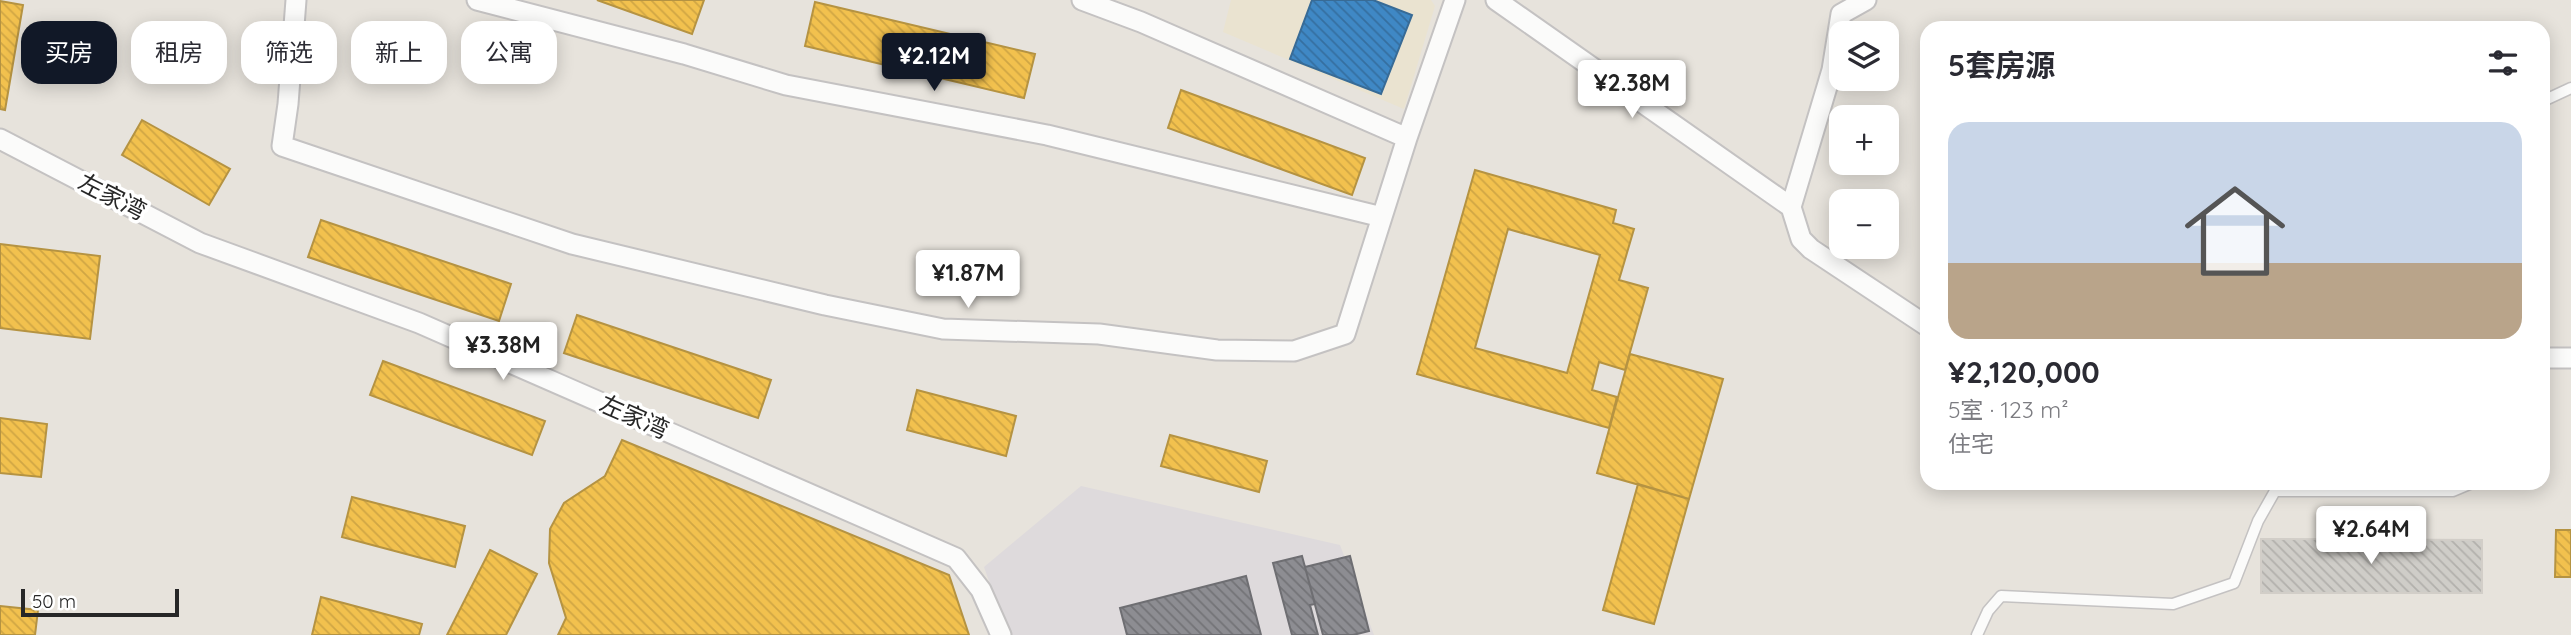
<!DOCTYPE html>
<html lang="zh">
<head>
<meta charset="utf-8">
<style>
	:root { --surface:#fff; --page:#f2f2f3; --text:#2b2b33; --muted:#7c7c81; --accent:#111827 }
	body { margin:0; font-family:Quicksand,"Noto Sans SC",sans-serif; background:var(--page); color:var(--text); height:100vh; display:flex; flex-direction:column; font-size:26px; white-space:nowrap }
	* { box-sizing:border-box; margin:0 }
	p { font-size:23px; color:var(--muted) }
	.icon { flex:none; width:38px; height:38px; fill:none; stroke:currentColor; stroke-width:2; stroke-linecap:round; stroke-linejoin:round }
	.map { position:relative; flex:1; overflow:hidden }
	.side { position:absolute; left:1920px; top:21px; width:630px; height:469px; display:flex; flex-direction:column; background:var(--surface); border-radius:21px; box-shadow:0 4px 18px #0003 }
	.side>* { flex:none }
	.guide { position:absolute; left:21px; top:21px; width:665px; height:63px; display:flex; gap:14px }
	.controls { position:absolute; left:1829px; top:21px; display:grid; gap:14px }
	.controls a { display:grid; place-items:center; width:70px; height:70px; border-radius:14px; background:var(--surface); box-shadow:0 4px 18px #0003; font-size:35px }
	.scale { position:absolute; left:21px; bottom:18px; width:158px; box-sizing:border-box; padding-left:7px; border:4px solid #272727; border-top:0; font-size:19px; line-height:24px; white-space:nowrap; color:#272727; -webkit-text-stroke:5px #fff; paint-order:stroke }
	.price { position:absolute; translate:-50% -60px; padding:0 16px; border-radius:7px; background:#fff; color:#222; font-size:23px; line-height:46px; filter:drop-shadow(0 2px 4px #0008) }
	.price::after { content:''; position:absolute; left:50%; top:42px; width:21px; height:16px; margin-left:-10px; background:inherit; clip-path:polygon(0 0,100% 0,50% 100%) }
	.price.active { background:var(--accent); color:#fff }
	ul { padding:0; list-style:none }
	li { display:grid; align-content:center; gap:14px; height:371px; padding:0 28px }
	li span { display:grid; place-items:center; height:217px; border-radius:21px; color:#555 }
	li>.icon { margin-inline-start:auto }
	span .icon { width:126px; height:126px; fill:#fffc; stroke-width:1 }
	li b { font-size:30px }
	h2 { display:flex; justify-content:space-between; align-items:center; height:84px; padding:0 28px; font-size:30px }
	.tag { padding:0 24px; border-radius:21px; background:var(--surface); box-shadow:0 4px 18px #0003; font-size:24px; line-height:63px }
	.tag.active { background:var(--accent); color:#fff }
	.map>svg:first-child { display:block }
	.industrial { fill:#dedadc }
	.education { fill:#eae3d0 }
	.homes { fill:url(#homes-back-hatch); stroke:#b59342; stroke-width:2; fill-rule:evenodd }
	.schools { fill:url(#schools-back-hatch); stroke:#386b96; stroke-width:2 }
	.industry { fill:url(#industry-back-hatch); stroke:#6e6e72; stroke-width:2 }
	.building { fill:url(#building-back-hatch); stroke:#d2cec8; stroke-width:2 }
	.lines { fill:none; stroke-linecap:round; stroke-linejoin:round }
	.service-casing { stroke:#c4c2c2; stroke-width:13 }
	.minor-casing { stroke:#c4c2c2; stroke-width:23 }
	.service { stroke:#fbfbfa; stroke-width:10 }
	.minor { stroke:#fbfbfa; stroke-width:19 }
	.labels { text-anchor:middle; stroke-width:7; stroke-linejoin:round; paint-order:stroke }
	.street-label { font-size:24px; fill:#272727; stroke:#fff }
</style>
</head>
<body>
<div class="map">
<svg width="2571" height="635" viewBox="0 0 2571 635">
	<defs>
		<pattern id="homes-back-hatch" width="6" height="6" patternUnits="userSpaceOnUse" patternTransform="scale(1.75)"><rect width="6" height="6" fill="#f2c14e"/><path d="M-1 5l2 2M0 0l6 6M5-1l2 2" fill="none" stroke="#d0a644"/></pattern>
		<pattern id="schools-back-hatch" width="6" height="6" patternUnits="userSpaceOnUse" patternTransform="scale(1.75)"><rect width="6" height="6" fill="#3f88c5"/><path d="M-1 5l2 2M0 0l6 6M5-1l2 2" fill="none" stroke="#356fa0"/></pattern>
		<pattern id="industry-back-hatch" width="6" height="6" patternUnits="userSpaceOnUse" patternTransform="scale(1.75)"><rect width="6" height="6" fill="#8d8d92"/><path d="M-1 5l2 2M0 0l6 6M5-1l2 2" fill="none" stroke="#737377"/></pattern>
		<pattern id="building-back-hatch" width="6" height="6" patternUnits="userSpaceOnUse" patternTransform="scale(1.75)"><rect width="6" height="6" fill="#cfcdc8"/><path d="M-1 5l2 2M0 0l6 6M5-1l2 2" fill="none" stroke="#b2b0ac"/></pattern>
	</defs>
	<rect width="100%" height="100%" fill="#e7e3dc"/>
	<path class="industrial" d="M1081 486 1340 545 1374 635H1008L984 567Z"/>
	<path class="education" d="M1231 0H1431L1435 6 1404 109 1223 32Z"/>
	<path class="homes" d="M597 0H704L692 34Z
		M0 1 23 5 5 110 0 109Z
		M815 2 1035 54 1024 98 805 46Z
		M1181 90 1365 158 1352 195 1168 128Z
		M142 120 230 169 209 205 122 155Z
		M1475 170 1616 210 1613 223 1634 229 1619 280 1648 288 1625 370 1599 362 1592 390 1617 397 1609 428 1417 374ZM1508 229 1600 255 1567 373 1475 348Z
		M321 220 511 284 499 321 308 257Z
		M0 244 100 256 90 339 0 328Z
		M577 315 771 380 758 418 564 353Z
		M1630 354 1723 379 1689 499 1597 473Z
		M383 361 545 421 532 455 370 395Z
		M917 390 1016 416 1006 456 907 430Z
		M0 418 47 424 41 477 0 473Z
		M1170 435 1267 461 1259 492 1161 466Z
		M622 440 949 575 969 635H558L566 618 549 563 550 529 564 503 605 476Z
		M1638 484 1689 499 1654 624 1603 610Z
		M352 497 465 526 455 567 342 537Z
		M2556 530H2571V577H2555Z
		M490 550 537 574 506 635H447Z
		M321 597 422 624 419 635H312Z
		M0 606 38 610 35 635H0Z"/>
	<path class="schools" d="M1312 0H1373L1412 15 1381 94 1290 59Z"/>
	<path class="industry" d="M1302 556 1315 604 1310 605 1318 635H1292L1273 563Z
		M1350 556 1369 631 1353 635H1323L1305 567Z
		M1246 576 1261 635H1127L1120 608Z"/>
	<path class="building" d="M2261 539 2482 540V593H2261Z"/>
	<g class="lines">
		<defs>
			<path id="service" d="M2543 101 2571 88
				M1977 635 1988 611 2001 596 2173 604 2234 583 2258 521 2275 491H2453L2472 483"/>
			<path id="minor" d="M296 0 288 104 282 146 572 244 825 305 943 329 1099 334 1217 350 1294 351 1345 334 1407 138 1455 0
				M477 0 684 54 786 85 1047 135 1382 217
				M1082 0 1141 22 1407 138
				M1496 0 1791 207
				M1866 0 1841 14 1832 70 1791 207 1801 239 1811 249 1927 326
				M0 139 200 243 419 323 956 558 981 590 1001 635
				M2543 358H2571"/>
		</defs>
		<use href="#service" class="service-casing"/>
		<use href="#minor" class="minor-casing"/>
		<use href="#service" class="service"/>
		<use href="#minor" class="minor"/>
	</g>
	<g class="labels">
		<g class="street-label">
			<text transform="translate(112 197) rotate(27)" y="8">左家湾</text>
			<text transform="translate(634 417) rotate(24)" y="8">左家湾</text>
		</g>
	</g>
</svg>
<div class="controls">
<a><svg class="icon" aria-label="layers" viewBox="0 0 24 24"><path d="M12 4l9 5-9 5-9-5zM3 14l9 5 9-5"/></svg></a>
<a>+</a>
<a>−</a>
</div>
<div class="scale">50 m</div>
<b class="price active" style="left:934px;top:93px">¥2.12M</b>
<b class="price" style="left:1632px;top:120px">¥2.38M</b>
<b class="price" style="left:968px;top:310px">¥1.87M</b>
<b class="price" style="left:503px;top:382px">¥3.38M</b>
<b class="price" style="left:2371px;top:566px">¥2.64M</b>
<div class="guide">
<a class="tag active">买房</a>
<a class="tag">租房</a>
<a class="tag">筛选</a>
<a class="tag">新上</a>
<a class="tag">公寓</a>
</div>
<section class="side">
<h2>5套房源<svg class="icon" aria-label="filters" viewBox="0 0 24 24"><path d="M4 7h16M4 17h16"/><circle cx="9" cy="7" r="2"/><circle cx="15" cy="17" r="2"/></svg></h2>
<ul>
<li><span style="background:linear-gradient(#c9d6e8 65%,#b9a48a 0)"><svg class="icon" aria-label="home" viewBox="0 0 24 24"><path d="M3 11l9-7 9 7M6 9v11h12V9"/></svg></span><div><b>¥2,120,000</b><p>5室 · 123 m²</p><p>住宅</p></div></li>
</ul>
</section>
</div>
</body>
</html>
